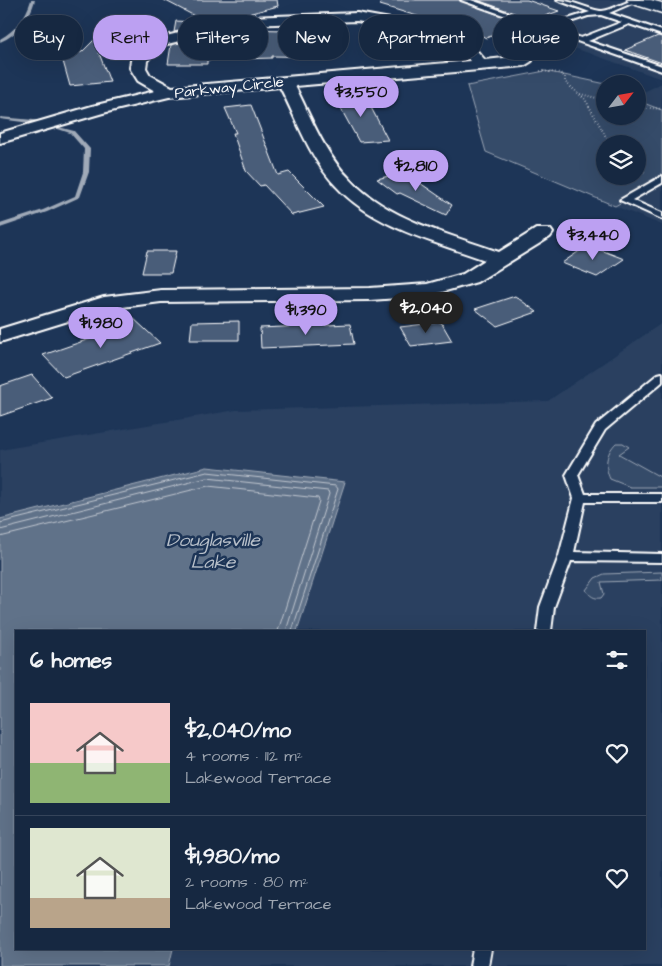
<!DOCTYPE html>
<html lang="en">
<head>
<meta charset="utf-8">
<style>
	:root { --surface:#162841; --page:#23344c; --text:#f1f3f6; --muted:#9ea6b1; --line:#35445a; --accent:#bca0f2 }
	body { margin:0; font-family:"Architects Daughter",sans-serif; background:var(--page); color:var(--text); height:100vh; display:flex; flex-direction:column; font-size:19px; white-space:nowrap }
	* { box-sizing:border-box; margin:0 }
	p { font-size:16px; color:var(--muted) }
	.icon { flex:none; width:28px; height:28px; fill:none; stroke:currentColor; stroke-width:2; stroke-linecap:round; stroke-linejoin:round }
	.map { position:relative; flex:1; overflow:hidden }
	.details { position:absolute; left:15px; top:630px; width:631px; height:320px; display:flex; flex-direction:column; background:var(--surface); border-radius:0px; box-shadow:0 5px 20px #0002,0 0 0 1px var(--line) }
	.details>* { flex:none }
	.hud { position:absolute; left:15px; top:15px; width:632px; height:45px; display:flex; gap:10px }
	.needle { width:32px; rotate:59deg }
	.fabs { position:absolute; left:596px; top:75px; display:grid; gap:10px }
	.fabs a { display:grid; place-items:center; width:50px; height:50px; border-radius:50%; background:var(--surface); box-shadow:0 5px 20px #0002,0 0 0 1px var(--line); font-size:25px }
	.price { position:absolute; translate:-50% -42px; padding:0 11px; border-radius:18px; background:var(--accent); color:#111; font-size:16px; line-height:32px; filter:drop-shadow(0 1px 2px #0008) }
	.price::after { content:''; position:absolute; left:50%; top:30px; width:15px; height:11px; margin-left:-8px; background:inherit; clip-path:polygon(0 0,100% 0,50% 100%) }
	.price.on { background:#222; color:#fff }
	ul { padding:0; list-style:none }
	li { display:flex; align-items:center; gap:15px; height:125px; padding:0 15px }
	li+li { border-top:1px solid var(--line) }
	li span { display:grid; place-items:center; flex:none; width:140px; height:100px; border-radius:0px; color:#555 }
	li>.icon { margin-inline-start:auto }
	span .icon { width:60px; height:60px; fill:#fffc; stroke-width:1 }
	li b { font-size:21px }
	h2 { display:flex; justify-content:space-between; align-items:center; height:60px; padding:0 15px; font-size:21px }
	.chip { padding:0 18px; border-radius:22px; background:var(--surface); box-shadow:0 5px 20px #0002,0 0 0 1px var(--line); font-size:18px; line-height:45px }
	.chip.on { background:var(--accent); color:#111 }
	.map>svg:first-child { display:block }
	.built { fill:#2a4161; fill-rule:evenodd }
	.green { fill:#364b69; stroke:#9aa5b4; fill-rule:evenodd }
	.water { fill:#617289; stroke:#a0aab8 }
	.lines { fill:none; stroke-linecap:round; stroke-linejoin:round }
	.shore { stroke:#c0c7d0; stroke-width:1 }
	.stream { fill:#a0aab8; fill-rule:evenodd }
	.building { fill:#4a5d79; stroke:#fff }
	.lane-casing { stroke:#fff; stroke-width:4 }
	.street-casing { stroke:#fff; stroke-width:4 }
	.secondary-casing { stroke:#fff; stroke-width:3 }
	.path-far1 { stroke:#fff; stroke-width:2; stroke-dasharray:0.5 2.5; stroke-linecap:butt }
	.path { stroke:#fff; stroke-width:2.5; stroke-dasharray:1 3; stroke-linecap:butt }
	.lane { fill:#1d3557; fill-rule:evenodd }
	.street { fill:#1d3557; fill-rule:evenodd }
	.secondary { fill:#1d3557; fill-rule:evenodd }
	.labels { text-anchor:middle; stroke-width:5; stroke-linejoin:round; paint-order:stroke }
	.far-street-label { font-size:15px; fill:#fff; stroke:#1d3557 }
	.water-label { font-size:19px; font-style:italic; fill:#b8c0ca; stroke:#1d3557 }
</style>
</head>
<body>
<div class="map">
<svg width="662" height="966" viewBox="0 0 662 966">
	<rect width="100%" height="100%" fill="#1d3557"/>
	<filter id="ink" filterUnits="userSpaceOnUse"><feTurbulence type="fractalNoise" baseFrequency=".02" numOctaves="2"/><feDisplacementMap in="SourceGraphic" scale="10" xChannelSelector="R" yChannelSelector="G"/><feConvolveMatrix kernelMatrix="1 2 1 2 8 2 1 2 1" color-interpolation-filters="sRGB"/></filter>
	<g filter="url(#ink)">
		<path class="built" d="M439 0H662V79Z
			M662 83V110L638 101V95Z
			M662 179V225L615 206 625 200Z
			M662 323V966H0V450L236 410 548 401ZM16 631H645V949H16Z"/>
		<path class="green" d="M545 71 606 84 605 116H638V101L662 110V179L615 206 486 152 467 86ZM605 144H638V176H605Z
			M616 443H623L629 447 619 454 662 478V487H630L610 479C604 466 606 453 616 443Z
			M662 572V580L601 582 604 594 601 598C594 599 590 596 586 590L595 578 604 574Z"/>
		<path class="water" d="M207 467 345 482 297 631H16V949H173L169 966H0V519Z"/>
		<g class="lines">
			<path class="shore" d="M0 523 207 472 336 486 338 489 292 631
				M0 530 207 478 328 491 329 494 286 631
				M0 537 208 486 318 498 319 501 278 631"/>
			<path class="stream" d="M31 0H35C30 18 18 35 0 42V39C16 30 26 17 31 0Z
				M0 117 45 121 48 123 45 125 0 119Z
				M55 126 74 131 90 149 89 172 80 197 47 212 0 228V224L43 210 75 196 83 172 84 149 70 133 55 128Z"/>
		</g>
		<path class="building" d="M164 0H277L278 6 210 24Z
			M381 0H459L523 24 486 38 461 24 454 27 380 5Z
			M477 0H527L559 11 534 20Z
			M176 21 193 22 194 27 174 32Z
			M238 29 334 31 330 57 272 56V58L207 60V64H168L171 45Z
			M658 36 662 37V63L625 50Z
			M94 40 110 82 70 86 61 54 82 52Z
			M364 94 388 140 359 142 334 96Z
			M251 105 278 175 289 172 324 207 292 215 264 185 260 186 246 171 233 133H236L225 108Z
			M404 172 452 205 446 215 400 193 397 194 377 179Z
			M588 245 624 259 597 277 562 263Z
			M147 251H176L171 273H142Z
			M515 296 537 312 497 326 475 309Z
			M132 317 160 343 64 377 43 355 130 325Z
			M239 321V340H190L192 322Z
			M441 322 452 341 411 346 400 327Z
			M350 324 354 344 261 348 260 328Z
			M32 375 52 398 0 416V386Z"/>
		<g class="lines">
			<defs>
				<path id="lane" d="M461 0H471L545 26 590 12 557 0C572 0 592 11 602 11 615 10 625 0 639 0L609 13 662 31V35L629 24 588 41 662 66V71ZM601 15 622 22 581 38 552 28 588 16Z
					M117 38 154 41 158 43 154 45 120 42 116 40Z
					M662 176V183L632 200 662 213V219L620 200Z
					M662 373V382L605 430 578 475 585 494H662V502H585L574 552 662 554V562L571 561 554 607 551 631H537L540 607 559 556 574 498 566 475 596 425 658 374Z
					M473 949H491L488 966H470Z"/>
				<path id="street" d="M357 13 396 20 471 44 485 60 524 56 532 61 524 66 295 86C311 117 324 153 349 178 386 219 448 234 499 252L536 229H550L553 233 550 237 477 282 428 296 370 300 161 302 107 309 0 342V329L104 297 161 290 370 288 427 284 463 274 485 260C435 242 373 227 336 186 310 159 297 120 280 87L169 97 103 113 0 143V133L92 106 155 91 138 81 130 68 131 60 149 40 246 17ZM357 21 388 27 461 50 470 61 172 87 150 75 146 68 147 61 159 46 246 25Z"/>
				<path id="secondary" d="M627 0H651L662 3V13L630 3Z"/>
			</defs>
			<use href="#lane" class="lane-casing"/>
			<use href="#street" class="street-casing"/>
			<use href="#secondary" class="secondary-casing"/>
			<path class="path-far1" d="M540 71 560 73 565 77V82L585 99 610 144
				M580 94 605 100
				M638 107 662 109"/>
			<path class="path" d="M638 166 644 172"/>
			<use href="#lane" class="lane"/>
			<use href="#street" class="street"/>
			<use href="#secondary" class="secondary"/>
		</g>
	</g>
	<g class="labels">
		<g class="far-street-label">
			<text transform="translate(229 87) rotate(-6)" y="5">Parkway Circle</text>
		</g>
		<g class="water-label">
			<text x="213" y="546">Douglasville<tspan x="213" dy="22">Lake</tspan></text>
		</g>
	</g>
</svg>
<div class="fabs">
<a><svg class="needle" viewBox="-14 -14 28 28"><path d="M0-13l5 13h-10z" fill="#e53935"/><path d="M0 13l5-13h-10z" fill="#9ea6b1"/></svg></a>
<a><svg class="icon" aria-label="layers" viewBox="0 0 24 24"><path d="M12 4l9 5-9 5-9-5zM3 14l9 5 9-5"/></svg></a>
</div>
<b class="price" style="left:361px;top:118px">$3,550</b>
<b class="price" style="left:416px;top:192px">$2,810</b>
<b class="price" style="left:593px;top:261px">$3,440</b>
<b class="price on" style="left:426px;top:334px">$2,040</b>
<b class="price" style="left:306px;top:336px">$1,390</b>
<b class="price" style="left:101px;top:349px">$1,980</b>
<div class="hud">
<a class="chip">Buy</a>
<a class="chip on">Rent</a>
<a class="chip">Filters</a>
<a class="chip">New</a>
<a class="chip">Apartment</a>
<a class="chip">House</a>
</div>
<section class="details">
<h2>6 homes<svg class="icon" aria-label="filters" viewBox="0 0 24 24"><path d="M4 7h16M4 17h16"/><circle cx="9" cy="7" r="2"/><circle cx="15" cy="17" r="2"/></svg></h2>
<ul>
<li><span style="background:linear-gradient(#f6c9c9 60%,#8fb573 0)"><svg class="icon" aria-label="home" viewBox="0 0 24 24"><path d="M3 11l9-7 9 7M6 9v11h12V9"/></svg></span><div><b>$2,040/mo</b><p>4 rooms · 112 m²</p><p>Lakewood Terrace</p></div><svg class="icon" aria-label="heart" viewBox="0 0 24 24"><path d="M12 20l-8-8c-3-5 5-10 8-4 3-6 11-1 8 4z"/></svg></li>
<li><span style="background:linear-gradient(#dfe7d0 70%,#b9a48a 0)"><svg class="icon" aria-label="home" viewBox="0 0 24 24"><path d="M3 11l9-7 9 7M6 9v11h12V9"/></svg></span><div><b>$1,980/mo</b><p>2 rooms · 80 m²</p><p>Lakewood Terrace</p></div><svg class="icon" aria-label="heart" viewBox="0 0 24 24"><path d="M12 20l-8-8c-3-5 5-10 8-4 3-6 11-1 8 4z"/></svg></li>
</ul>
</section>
</div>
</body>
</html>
